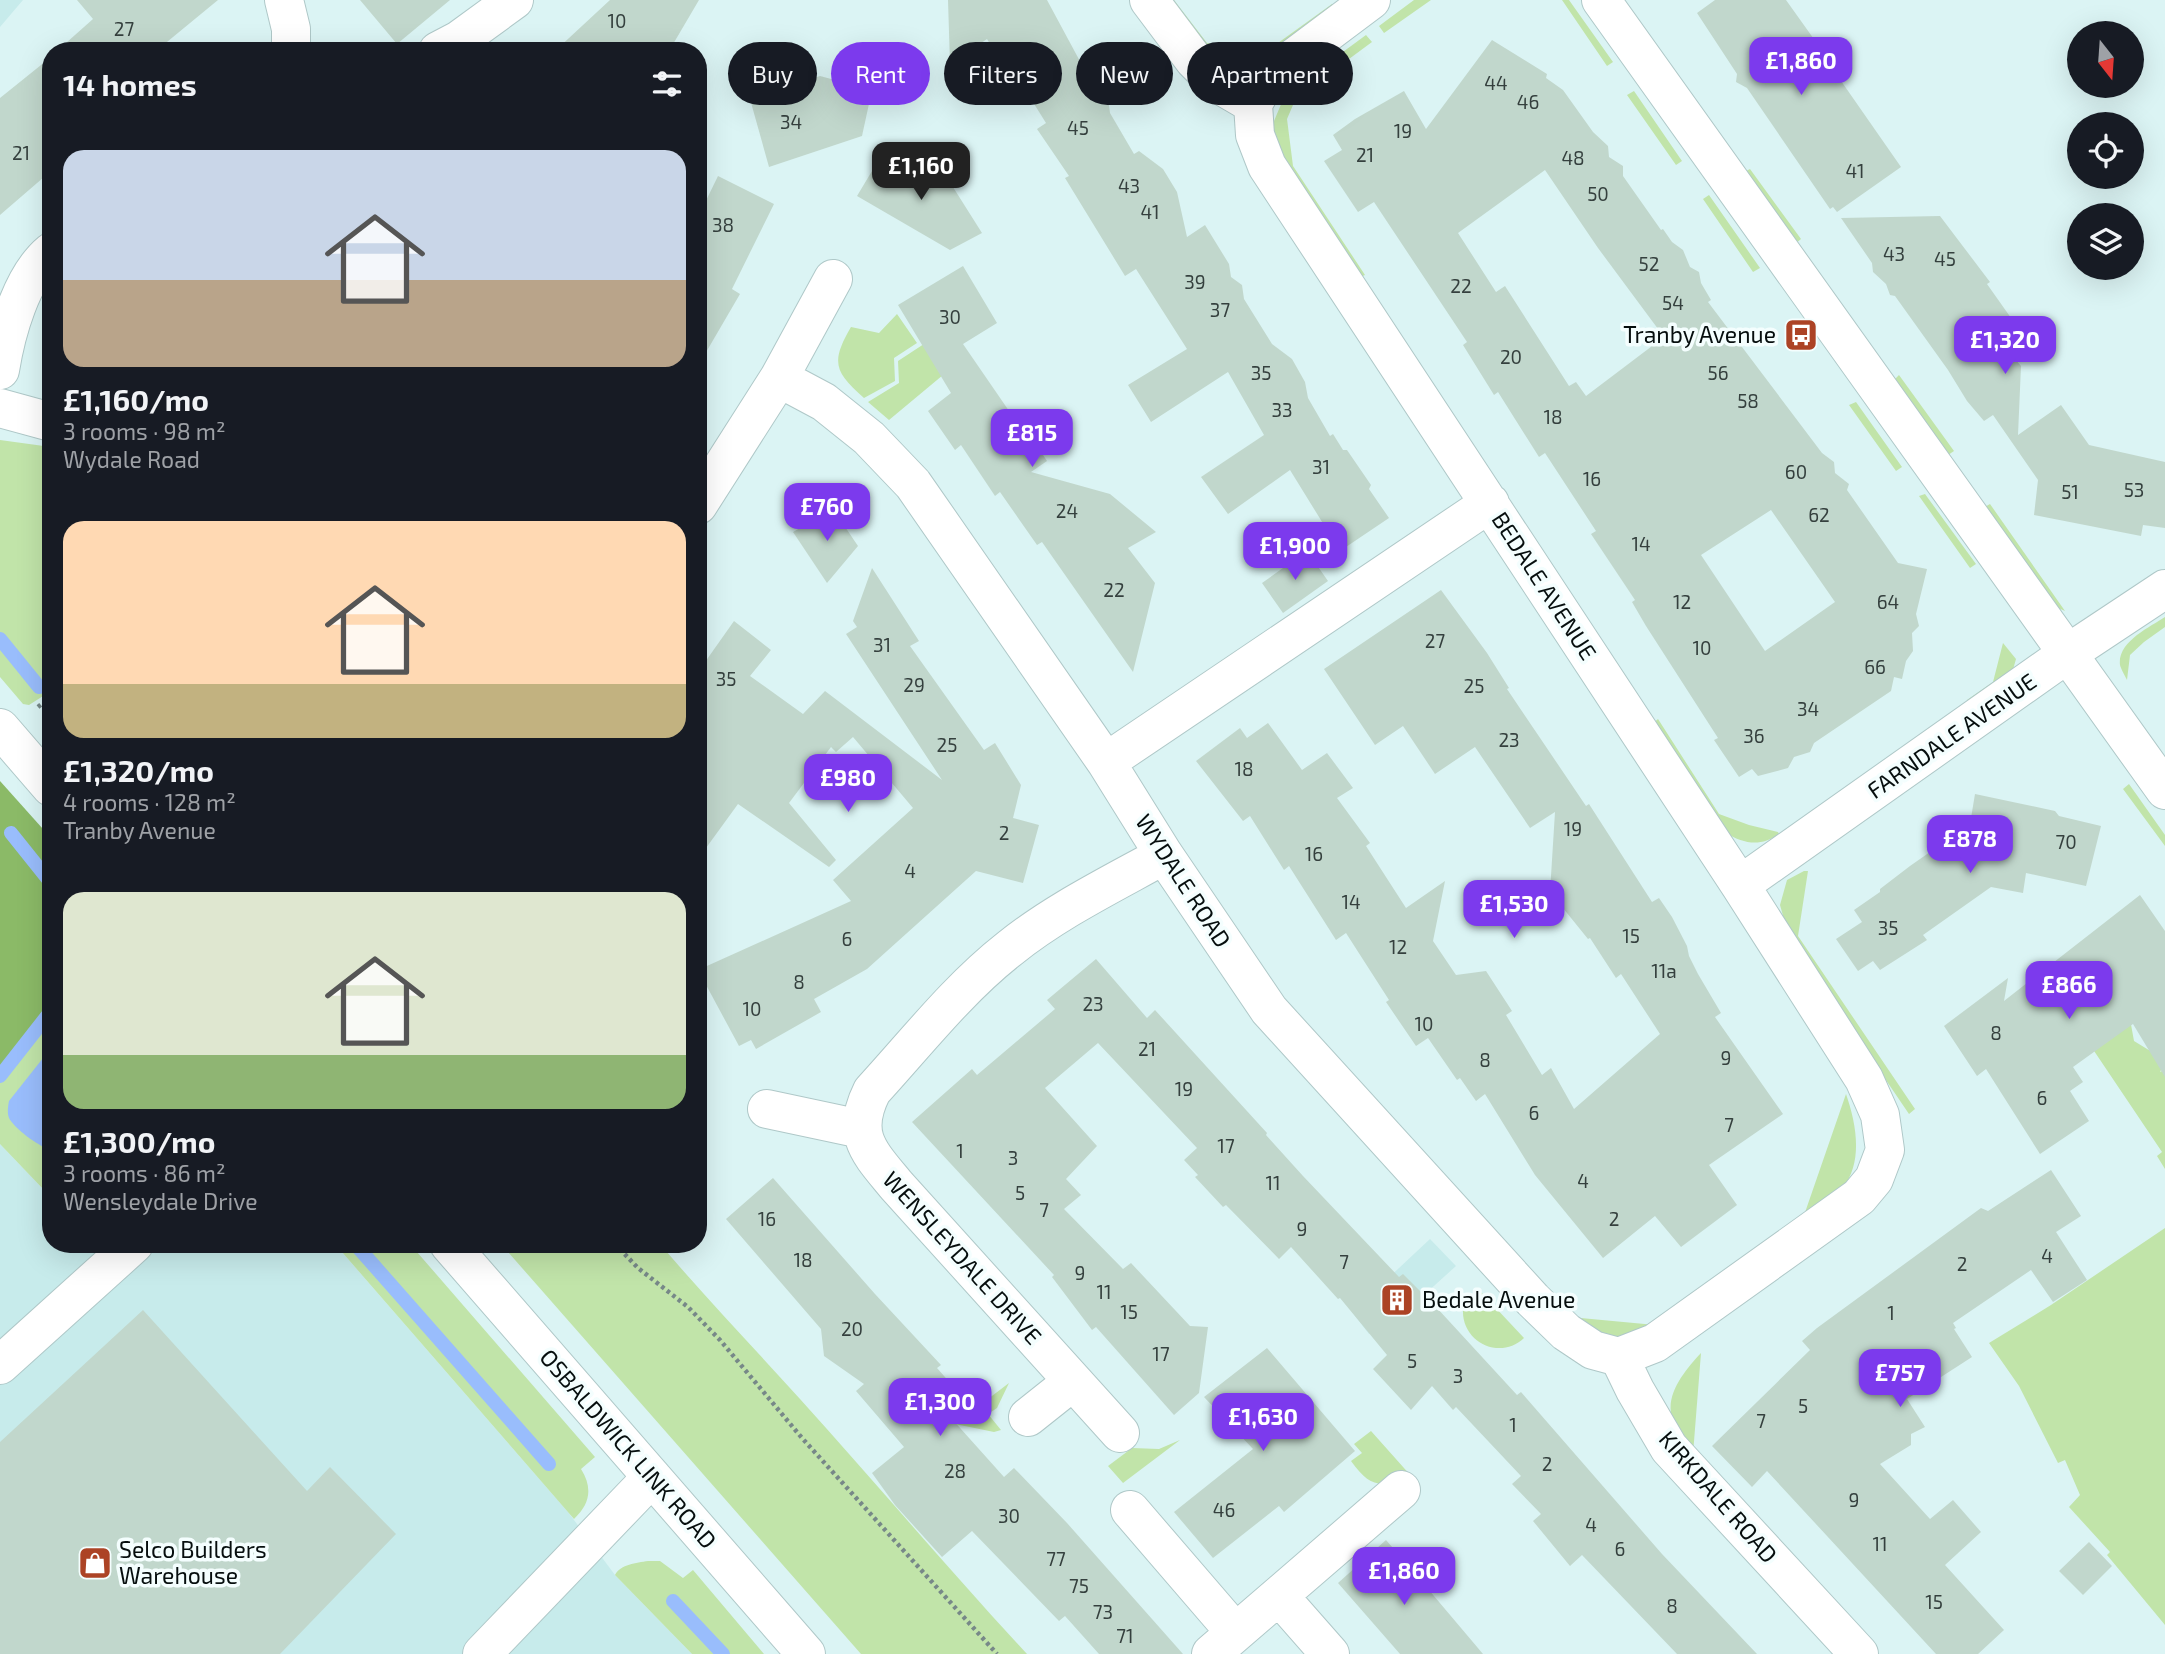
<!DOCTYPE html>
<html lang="en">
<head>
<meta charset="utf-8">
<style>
	:root { --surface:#171b24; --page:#20242c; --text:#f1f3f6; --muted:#9ea1a6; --accent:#7c3aed }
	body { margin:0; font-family:"Exo 2",sans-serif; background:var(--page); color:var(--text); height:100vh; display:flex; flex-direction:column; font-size:26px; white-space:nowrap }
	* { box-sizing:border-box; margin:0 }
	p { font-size:23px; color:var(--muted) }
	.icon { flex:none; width:38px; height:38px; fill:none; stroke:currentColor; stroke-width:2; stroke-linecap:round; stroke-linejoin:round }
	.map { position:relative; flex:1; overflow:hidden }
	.sheet { position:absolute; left:42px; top:42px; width:665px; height:1211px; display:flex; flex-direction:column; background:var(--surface); border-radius:28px; box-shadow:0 7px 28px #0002 }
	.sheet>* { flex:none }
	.banner { position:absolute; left:728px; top:42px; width:665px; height:63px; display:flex; gap:14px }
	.needle { width:46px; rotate:163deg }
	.buttons { position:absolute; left:2067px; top:21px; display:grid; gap:14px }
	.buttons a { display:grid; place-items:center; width:77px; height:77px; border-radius:50%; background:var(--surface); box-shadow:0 7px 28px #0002; font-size:35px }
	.price { position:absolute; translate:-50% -60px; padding:0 16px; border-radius:14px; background:var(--accent); color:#fff; font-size:23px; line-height:46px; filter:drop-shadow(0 2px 4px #0008) }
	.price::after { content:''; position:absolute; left:50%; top:42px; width:21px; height:16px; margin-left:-10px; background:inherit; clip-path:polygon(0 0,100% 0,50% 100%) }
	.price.selected { background:#222; color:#fff }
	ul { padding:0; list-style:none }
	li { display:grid; align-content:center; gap:14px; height:371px; padding:0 21px }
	li span { display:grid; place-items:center; height:217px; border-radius:21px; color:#555 }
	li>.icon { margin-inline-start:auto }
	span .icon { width:126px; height:126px; fill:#fffc; stroke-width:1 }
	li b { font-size:30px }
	h2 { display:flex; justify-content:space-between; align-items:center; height:84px; padding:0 21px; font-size:30px }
	.tag { padding:0 24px; border-radius:32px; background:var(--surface); box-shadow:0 7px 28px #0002; font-size:24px; line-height:63px }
	.tag.selected { background:var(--accent); color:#fff }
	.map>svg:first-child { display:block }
	.built { fill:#c7ebeb }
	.green { fill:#c1e4a9 }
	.forest { fill:#8bba67 }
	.water { fill:#99bdfc }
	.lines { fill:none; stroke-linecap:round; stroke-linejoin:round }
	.stream { stroke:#99bdfc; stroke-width:14 }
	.building { fill:#c1d7cc; fill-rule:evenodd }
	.minor-casing { stroke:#afc8c8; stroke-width:40 }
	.path { stroke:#788; stroke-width:4.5; stroke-dasharray:3.5 3.5; stroke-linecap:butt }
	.minor { stroke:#fff; stroke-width:38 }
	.labels { text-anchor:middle; stroke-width:7; stroke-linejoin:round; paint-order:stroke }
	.number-label { font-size:19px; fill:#35403e }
	.poi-label { font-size:23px; fill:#060e0e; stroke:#f4fefe; text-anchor:start }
	.street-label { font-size:23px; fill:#060e0e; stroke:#f4fefe }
</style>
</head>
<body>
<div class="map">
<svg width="2165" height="1654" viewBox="0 0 2165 1654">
	<rect width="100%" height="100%" fill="#dbf4f4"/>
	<path class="built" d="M0 0H23L0 27Z
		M0 1144 43 1189 51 1180V1244H335L568 1512 615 1575 692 1654H0Z
		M1430 1239 1456 1266 1424 1295 1385 1320 1369 1334 1352 1312Z"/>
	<path class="green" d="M1162 0H1174L1207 43 1267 51 1332 4 1337 11 1262 64 1238 68 1221 63Z
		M1414 0H1431L1384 33 1379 26Z
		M1562 0H1569L1613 62 1607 66Z
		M1366 35 1372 42 1303 93 1298 85Z
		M1294 88 1300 96 1293 105 1287 119 1293 166 1365 275 1358 278 1289 174 1272 136 1274 121 1282 102Z
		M1634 91 1682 161 1676 165 1627 95Z
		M1750 169 1801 239 1795 244 1742 173Z
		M1709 195 1760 268 1753 272 1703 199Z
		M897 314 917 343 894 358 895 381 864 398C835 372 830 363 851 327L879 333Z
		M927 342 949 370 889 420 868 402 899 383 898 361Z
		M1899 375 1954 451 1948 455 1894 380Z
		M1856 402 1902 467 1896 471 1849 405Z
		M0 440 51 447V691L29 705 23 704 0 677Z
		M1925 494 1976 564 1970 568 1919 496Z
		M1990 504 2065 611 2056 607 1983 508Z
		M2165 617V627L2144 642 2130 655 2127 680C2125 676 2121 669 2120 665 2117 642 2150 627 2165 617Z
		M2003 643 2016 659 2012 673 1972 707 1967 700 1993 682Z
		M1658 719 1719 814 1749 825 1778 832 1779 834C1761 847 1744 844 1726 833L1652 724Z
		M2129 784 2165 835V846L2123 789Z
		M1804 871H1808L1798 936 1915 1109 1909 1114 1818 980 1784 919 1780 905 1787 880Z
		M51 999V1180L43 1189 0 1144V1073Z
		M2128 1008 2134 1041 2152 1052 2162 1068 2160 1072 2164 1070 2165 1073V1169L2157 1156 2162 1152 2084 1036Z
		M1846 1094C1856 1123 1864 1162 1842 1189 1831 1202 1814 1213 1801 1224Z
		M2165 1228V1625L2107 1555 2110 1552 2069 1507 2080 1495 2065 1460 2058 1463 2019 1386 1989 1343 2051 1305Z
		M335 1244H410L595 1457 581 1469C593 1488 590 1504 574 1519Z
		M501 1244H660C705 1297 753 1347 800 1399 876 1483 949 1570 1027 1654H861Z
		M1479 1290 1524 1338C1500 1361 1461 1342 1463 1309Z
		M1570 1317 1666 1326 1613 1340Z
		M1701 1353 1693 1454C1687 1443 1678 1432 1673 1420 1663 1396 1686 1369 1701 1353Z
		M1009 1383 997 1408 988 1414 1001 1430 994 1432 955 1424Z
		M1371 1431 1412 1477C1381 1487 1371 1489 1351 1461L1362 1453 1354 1444Z
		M1180 1440 1123 1483 1108 1466 1132 1448 1159 1449Z
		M648 1561H660L683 1578 693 1570 764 1654H692L615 1575C621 1564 636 1563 648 1561Z"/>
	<path class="forest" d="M0 781 51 838V999L0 1073Z"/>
	<path class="water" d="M51 1048V1147L49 1149C38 1146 14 1128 9 1118 7 1113 8 1106 9 1101Z"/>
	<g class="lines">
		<path class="stream" d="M0 639 39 687
			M11 833 51 883
			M0 1076 51 1011
			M355 1244 549 1464
			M673 1601 723 1654"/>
	</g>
	<path class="building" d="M77 0H218L156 51H57L93 19Z
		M360 0H450L397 44Z
		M610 0H699L669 51H555Z
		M948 0H1047L1096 91 1106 84 1110 113 1134 154 1139 151 1163 169 1177 192 1187 237 1205 225 1229 264 1231 277 1242 285 1244 299 1272 344 1292 359 1305 382 1308 398 1330 436 1333 434 1343 450H1347L1371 485 1369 489 1389 518 1340 551 1290 470 1228 514 1201 477 1264 435 1228 372 1151 422 1128 385 1187 349 1136 269 1125 276 1065 178 1069 176 1037 129 1046 123 1006 59 1001 62 987 39 950 64Z
		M1715 0H1786L1841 77 1839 78 1901 167 1837 212 1833 207 1830 209 1747 88 1736 82 1737 74 1697 13Z
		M1492 40 1547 74 1546 78 1563 90 1593 132 1608 146 1609 157 1623 166V176L1661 230 1663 229 1672 242 1683 250 1690 267 1699 272 1701 283 1711 300 1708 302 1822 453 1834 462 1835 473 1849 484 1847 490 1898 563 1927 569 1916 614 1919 626 1912 633 1913 651 1906 661 1902 679 1894 677 1891 691 1814 743 1810 752 1794 757 1788 768 1758 776 1752 769 1739 777 1714 740 1718 738 1646 626 1632 602 1635 600 1591 534 1596 531 1545 453 1539 457 1498 392 1494 395 1463 345 1467 342 1374 202 1358 212 1324 161 1342 150 1333 135 1355 119 1404 91 1426 129ZM1545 170 1598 248 1664 337 1586 396 1576 382 1569 386 1505 286 1496 292 1458 233ZM1771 510 1835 602 1765 651 1701 555Z
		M51 57V171L0 215V98Z
		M820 76 872 90 862 136 769 167 750 99Z
		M881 156 922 179 934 157 982 233 950 250 857 196Z
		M718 176 774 204 732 289 740 294 698 366V217Z
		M1940 216 1990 282 1987 284 2016 325 1997 338 2021 366 2018 435 2061 405 2089 445 2165 462V528L2143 525 2141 536 2034 515 2038 480 1993 415 1984 421 1967 401 1948 370 1895 296 1890 295 1886 284 1873 272 1872 263 1841 218Z
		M963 266 997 323 963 344 1018 424 1021 422 1047 461 1031 472 1110 494 1156 532 1128 548 1155 583 1133 672 1042 542 1037 545 1000 492 995 496 961 445 955 450 928 411 951 393 898 305Z
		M833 509 858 546 827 583 793 532Z
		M1307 551 1328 581 1283 613 1262 583Z
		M872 568 919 641 910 646 984 750 995 743 1021 785 1013 818 1039 825 1023 883 976 871 867 969 814 999 821 1012 756 1049 751 1040 739 1046 698 970 851 901 833 880 913 808 853 737 836 752 831 747 789 803 836 860 829 867 738 804 698 859V672L734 621 771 650 750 676 803 714 825 691 942 780 846 634 857 627 853 621Z
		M1441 590 1487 653 1509 688 1507 689 1586 806 1589 804 1652 902 1659 898 1672 917 1687 946 1689 956 1698 974 1721 1013 1715 1017 1783 1114 1709 1165 1737 1205 1681 1247 1655 1216 1603 1258 1535 1175 1485 1094 1476 1101 1460 1078 1457 1080 1428 1038 1416 1046 1386 1002 1389 1000 1346 933 1336 940 1289 866 1284 870 1250 816 1243 821 1196 761 1240 728 1247 738 1268 723 1302 770 1327 753 1353 788 1337 798 1370 843 1366 846 1406 908 1445 881 1433 941 1456 975 1486 971 1512 1011 1506 1015 1542 1075 1551 1068 1574 1109 1660 1034 1621 974 1616 978 1590 938 1588 939 1550 892 1555 812 1530 828 1475 747 1435 774 1403 726 1375 745 1324 669Z
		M1975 794 2055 811 2059 816 2101 826 2086 886 2026 873 2023 893 1991 887 1923 935 1927 940 1880 970 1873 961 1858 971 1836 939 1862 922 1854 910 1880 892V889L1910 866 1970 824Z
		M2140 895 2165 931V1077L2133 1024 2073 1067 2083 1082 2070 1091 2089 1121 2040 1154 1986 1069 1977 1076 1944 1026 2008 978 2004 1001Z
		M1096 959 1147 1018 1155 1010 1267 1133 1266 1135 1303 1176 1399 1277 1403 1274 1437 1308 1517 1395 1521 1392 1662 1554 1757 1654H1677L1582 1555 1570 1566 1533 1521 1541 1514 1512 1484 1521 1476 1456 1407 1453 1410 1432 1386 1411 1410 1373 1369 1387 1355 1340 1298 1338 1299 1291 1247 1279 1259 1226 1205 1223 1207 1195 1177 1198 1175 1184 1160 1197 1148 1098 1043 1045 1088 1097 1146 1066 1179 1081 1195 1064 1209 1123 1269 1131 1263 1190 1326 1208 1327 1199 1393 1174 1415 1096 1327 1092 1330 1052 1277 1054 1275 912 1122 972 1069 977 1075 1055 1009 1047 1000Z
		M2051 1170 2081 1216 2056 1232 2087 1280 2053 1302 2031 1270 1953 1323 1956 1328 1954 1329 1972 1357 1907 1399 1925 1427 1911 1434V1445L1880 1464 1930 1519 1953 1500 1981 1532 1945 1565 2004 1630 1978 1654H1936L1767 1471 1752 1487 1712 1446 1810 1350 1802 1341 1817 1328 1981 1208 1988 1211Z
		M773 1178 875 1294 941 1365 937 1368 952 1385 935 1400 1004 1477 1014 1468 1067 1523 1183 1654H1099L1065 1616 1059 1621 972 1531 942 1557 895 1505 872 1473 904 1447 856 1391 864 1384 824 1356 821 1329 726 1219Z
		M143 1310 307 1491 330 1467 396 1534 280 1654H0V1442Z
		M1267 1348 1355 1451 1284 1512 1279 1506 1213 1558 1174 1512 1253 1449 1204 1397Z
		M1386 1540 1412 1570 1483 1654H1400L1338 1583Z
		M2089 1542 2112 1566 2083 1595 2059 1571Z"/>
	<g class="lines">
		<defs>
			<path id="minor" d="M284 0 291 29V51
				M1149 0 1194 60 1217 83 1253 104
				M1601 0 2165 790
				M438 51 459 40 514 0
				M1253 104 1255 135 1267 166 1740 885 1864 1079 1880 1115 1885 1150 1874 1179 1859 1197 1655 1343 1619 1357
				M1253 104 1266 81 1291 60 1371 0
				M0 370C6 333 21 277 51 252
				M779 378 833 279
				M0 408 51 422
				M698 505 779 378 824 402 869 438 913 484 1106 762 1164 855 1269 1010 1533 1300 1566 1332 1593 1350 1619 1357
				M0 728 51 787
				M1106 762 1490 503
				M1740 885 2067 654 2165 589
				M767 1109 861 1129
				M449 1244 806 1654
				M1619 1357 1635 1390 1669 1448 1859 1654
				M0 1365 134 1244
				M1028 1417 1072 1382
				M1120 1433 896 1185C869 1152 850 1135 872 1091 916 1043 958 989 1009 949 1056 911 1112 884 1164 855
				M1130 1510 1235 1632
				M1279 1596 1330 1654
				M482 1654 652 1477
				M1211 1654 1401 1490"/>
		</defs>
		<use href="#minor" class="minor-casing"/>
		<path class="path" d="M38 707 51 696
			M615 1244 638 1268 688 1307 720 1340 802 1438 997 1654"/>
		<use href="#minor" class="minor"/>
	</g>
	<defs>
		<symbol id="bus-square" viewBox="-11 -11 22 22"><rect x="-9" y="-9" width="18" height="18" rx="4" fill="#ac4325" stroke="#f4fefe"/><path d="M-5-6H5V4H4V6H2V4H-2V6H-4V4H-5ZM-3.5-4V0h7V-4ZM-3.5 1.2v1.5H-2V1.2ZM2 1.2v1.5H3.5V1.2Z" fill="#fff"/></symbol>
		<symbol id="building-square" viewBox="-11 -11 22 22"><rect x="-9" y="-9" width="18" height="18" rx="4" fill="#ac4325" stroke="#f4fefe"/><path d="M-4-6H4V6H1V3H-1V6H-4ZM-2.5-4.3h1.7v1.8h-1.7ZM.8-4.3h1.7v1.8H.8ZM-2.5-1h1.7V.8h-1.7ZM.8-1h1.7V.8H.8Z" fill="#fff"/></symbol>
		<symbol id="shop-square" viewBox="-11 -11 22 22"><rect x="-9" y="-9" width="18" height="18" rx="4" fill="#ac4325" stroke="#f4fefe"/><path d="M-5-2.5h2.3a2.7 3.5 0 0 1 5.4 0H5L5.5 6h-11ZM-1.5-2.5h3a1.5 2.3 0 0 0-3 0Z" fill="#fff"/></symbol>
	</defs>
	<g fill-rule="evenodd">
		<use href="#bus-square" x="1782" y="316" width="38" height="38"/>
		<use href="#building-square" x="1378" y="1281" width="38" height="38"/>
		<use href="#shop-square" x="76" y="1544" width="38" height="38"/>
	</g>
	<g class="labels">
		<g class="number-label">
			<text x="617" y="28">10</text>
			<text x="124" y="36">27</text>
			<text x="1496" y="90">44</text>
			<text x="1528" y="109">46</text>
			<text x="791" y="129">34</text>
			<text x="1078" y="135">45</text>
			<text x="1403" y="138">19</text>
			<text x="21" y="160">21</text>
			<text x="1365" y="162">21</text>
			<text x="1573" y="165">48</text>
			<text x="1855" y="178">41</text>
			<text x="1129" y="193">43</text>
			<text x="1598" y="201">50</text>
			<text x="1150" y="219">41</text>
			<text x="723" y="232">38</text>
			<text x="1894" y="261">43</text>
			<text x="1945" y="266">45</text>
			<text x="1649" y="271">52</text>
			<text x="1195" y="289">39</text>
			<text x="1461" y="293">22</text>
			<text x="1673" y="310">54</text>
			<text x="1220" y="317">37</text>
			<text x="950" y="324">30</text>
			<text x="1511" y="364">20</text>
			<text x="1261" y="380">35</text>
			<text x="1718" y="380">56</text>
			<text x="1748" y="408">58</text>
			<text x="1282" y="417">33</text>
			<text x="1553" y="424">18</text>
			<text x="1321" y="474">31</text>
			<text x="1796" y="479">60</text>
			<text x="1592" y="486">16</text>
			<text x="2134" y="497">53</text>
			<text x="2070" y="499">51</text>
			<text x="1067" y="518">24</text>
			<text x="1819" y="522">62</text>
			<text x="1641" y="551">14</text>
			<text x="1114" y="597">22</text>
			<text x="1682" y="609">12</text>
			<text x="1888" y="609">64</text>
			<text x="1435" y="648">27</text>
			<text x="882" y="652">31</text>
			<text x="1702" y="655">10</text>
			<text x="1875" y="674">66</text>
			<text x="726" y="686">35</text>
			<text x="914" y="692">29</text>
			<text x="1474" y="693">25</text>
			<text x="1808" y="716">34</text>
			<text x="1754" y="743">36</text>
			<text x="1509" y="747">23</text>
			<text x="947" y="752">25</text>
			<text x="1244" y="776">18</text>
			<text x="1573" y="836">19</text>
			<text x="1004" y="840">2</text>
			<text x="2066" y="849">70</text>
			<text x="1314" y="861">16</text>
			<text x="910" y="878">4</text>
			<text x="1351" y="909">14</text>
			<text x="1888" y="935">35</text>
			<text x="1631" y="943">15</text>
			<text x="847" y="946">6</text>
			<text x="1398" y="954">12</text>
			<text x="1664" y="978">11a</text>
			<text x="799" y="989">8</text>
			<text x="1093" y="1011">23</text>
			<text x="752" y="1016">10</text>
			<text x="1424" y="1031">10</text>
			<text x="1996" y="1040">8</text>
			<text x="1147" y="1056">21</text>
			<text x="1726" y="1065">9</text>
			<text x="1485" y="1067">8</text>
			<text x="1184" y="1096">19</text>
			<text x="2042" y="1105">6</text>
			<text x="1534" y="1120">6</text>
			<text x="1729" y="1132">7</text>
			<text x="1226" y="1153">17</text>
			<text x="960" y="1158">1</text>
			<text x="1013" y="1165">3</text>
			<text x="1583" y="1188">4</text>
			<text x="1273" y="1190">11</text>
			<text x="1020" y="1200">5</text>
			<text x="1044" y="1217">7</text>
			<text x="767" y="1226">16</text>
			<text x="1614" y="1226">2</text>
			<text x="1302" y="1236">9</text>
			<text x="2047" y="1263">4</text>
			<text x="803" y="1267">18</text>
			<text x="1344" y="1269">7</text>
			<text x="1962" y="1271">2</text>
			<text x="1080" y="1280">9</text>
			<text x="1104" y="1299">11</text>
			<text x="1129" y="1319">15</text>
			<text x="1891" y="1320">1</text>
			<text x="852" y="1336">20</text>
			<text x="1161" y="1361">17</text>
			<text x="1412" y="1368">5</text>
			<text x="1458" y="1383">3</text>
			<text x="1803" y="1413">5</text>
			<text x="1761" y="1428">7</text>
			<text x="1513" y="1432">1</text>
			<text x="1547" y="1471">2</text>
			<text x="955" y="1478">28</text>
			<text x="1854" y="1507">9</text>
			<text x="1224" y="1517">46</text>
			<text x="1009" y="1523">30</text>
			<text x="1591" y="1532">4</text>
			<text x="1880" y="1551">11</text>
			<text x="1620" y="1556">6</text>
			<text x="1056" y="1566">77</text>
			<text x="1079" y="1593">75</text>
			<text x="1934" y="1609">15</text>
			<text x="1672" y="1613">8</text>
			<text x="1103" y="1619">73</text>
			<text x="1125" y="1643">71</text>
		</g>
		<g class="poi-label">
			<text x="1776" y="343" text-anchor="end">Tranby Avenue</text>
			<text x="1422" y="1308">Bedale Avenue</text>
			<text x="119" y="1558">Selco Builders<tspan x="119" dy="26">Warehouse</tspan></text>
		</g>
		<g class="street-label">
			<text transform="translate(1544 586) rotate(57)" y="8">BEDALE AVENUE</text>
			<text transform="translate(1952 736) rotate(-35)" y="8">FARNDALE AVENUE</text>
			<text transform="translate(1183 881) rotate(57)" y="8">WYDALE ROAD</text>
			<text transform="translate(962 1258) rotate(48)" y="8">WENSLEYDALE DRIVE</text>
			<text transform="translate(628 1449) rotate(49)" y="8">OSBALDWICK LINK ROAD</text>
			<text transform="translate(1718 1497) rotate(49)" y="8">KIRKDALE ROAD</text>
		</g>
	</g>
</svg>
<div class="buttons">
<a><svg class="needle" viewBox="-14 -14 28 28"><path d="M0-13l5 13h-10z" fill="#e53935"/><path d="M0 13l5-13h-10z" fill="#9ea1a6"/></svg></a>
<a><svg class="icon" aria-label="locate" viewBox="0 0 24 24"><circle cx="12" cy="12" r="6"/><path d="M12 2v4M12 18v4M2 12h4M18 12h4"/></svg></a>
<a><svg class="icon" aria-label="layers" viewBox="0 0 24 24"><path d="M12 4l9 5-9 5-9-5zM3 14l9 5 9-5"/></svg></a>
</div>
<b class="price" style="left:1801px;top:97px">£1,860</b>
<b class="price selected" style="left:921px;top:202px">£1,160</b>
<b class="price" style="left:2005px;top:376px">£1,320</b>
<b class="price" style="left:1032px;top:469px">£815</b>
<b class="price" style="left:827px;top:543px">£760</b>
<b class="price" style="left:1295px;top:582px">£1,900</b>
<b class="price" style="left:848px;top:814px">£980</b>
<b class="price" style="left:1970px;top:875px">£878</b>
<b class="price" style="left:1514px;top:940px">£1,530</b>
<b class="price" style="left:2069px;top:1021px">£866</b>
<b class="price" style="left:1900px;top:1409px">£757</b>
<b class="price" style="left:940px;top:1438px">£1,300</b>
<b class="price" style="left:1263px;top:1453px">£1,630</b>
<b class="price" style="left:1404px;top:1607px">£1,860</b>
<div class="banner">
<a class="tag">Buy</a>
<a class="tag selected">Rent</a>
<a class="tag">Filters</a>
<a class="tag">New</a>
<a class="tag">Apartment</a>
</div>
<section class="sheet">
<h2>14 homes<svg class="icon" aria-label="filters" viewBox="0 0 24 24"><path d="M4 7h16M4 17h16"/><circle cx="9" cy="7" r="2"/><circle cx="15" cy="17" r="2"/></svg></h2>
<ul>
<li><span style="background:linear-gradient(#c9d6e8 60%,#b9a48a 0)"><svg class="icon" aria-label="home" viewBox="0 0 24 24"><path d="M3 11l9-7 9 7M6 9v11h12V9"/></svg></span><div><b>£1,160/mo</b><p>3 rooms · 98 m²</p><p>Wydale Road</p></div></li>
<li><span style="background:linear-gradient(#ffd9b3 75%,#c2b280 0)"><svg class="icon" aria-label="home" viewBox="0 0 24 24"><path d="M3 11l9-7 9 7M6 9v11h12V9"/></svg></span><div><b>£1,320/mo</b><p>4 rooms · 128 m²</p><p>Tranby Avenue</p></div></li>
<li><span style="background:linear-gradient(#dfe7d0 75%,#8fb573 0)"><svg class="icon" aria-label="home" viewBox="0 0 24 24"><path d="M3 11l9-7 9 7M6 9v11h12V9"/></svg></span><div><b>£1,300/mo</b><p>3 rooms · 86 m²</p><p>Wensleydale Drive</p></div></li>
</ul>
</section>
</div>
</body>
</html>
